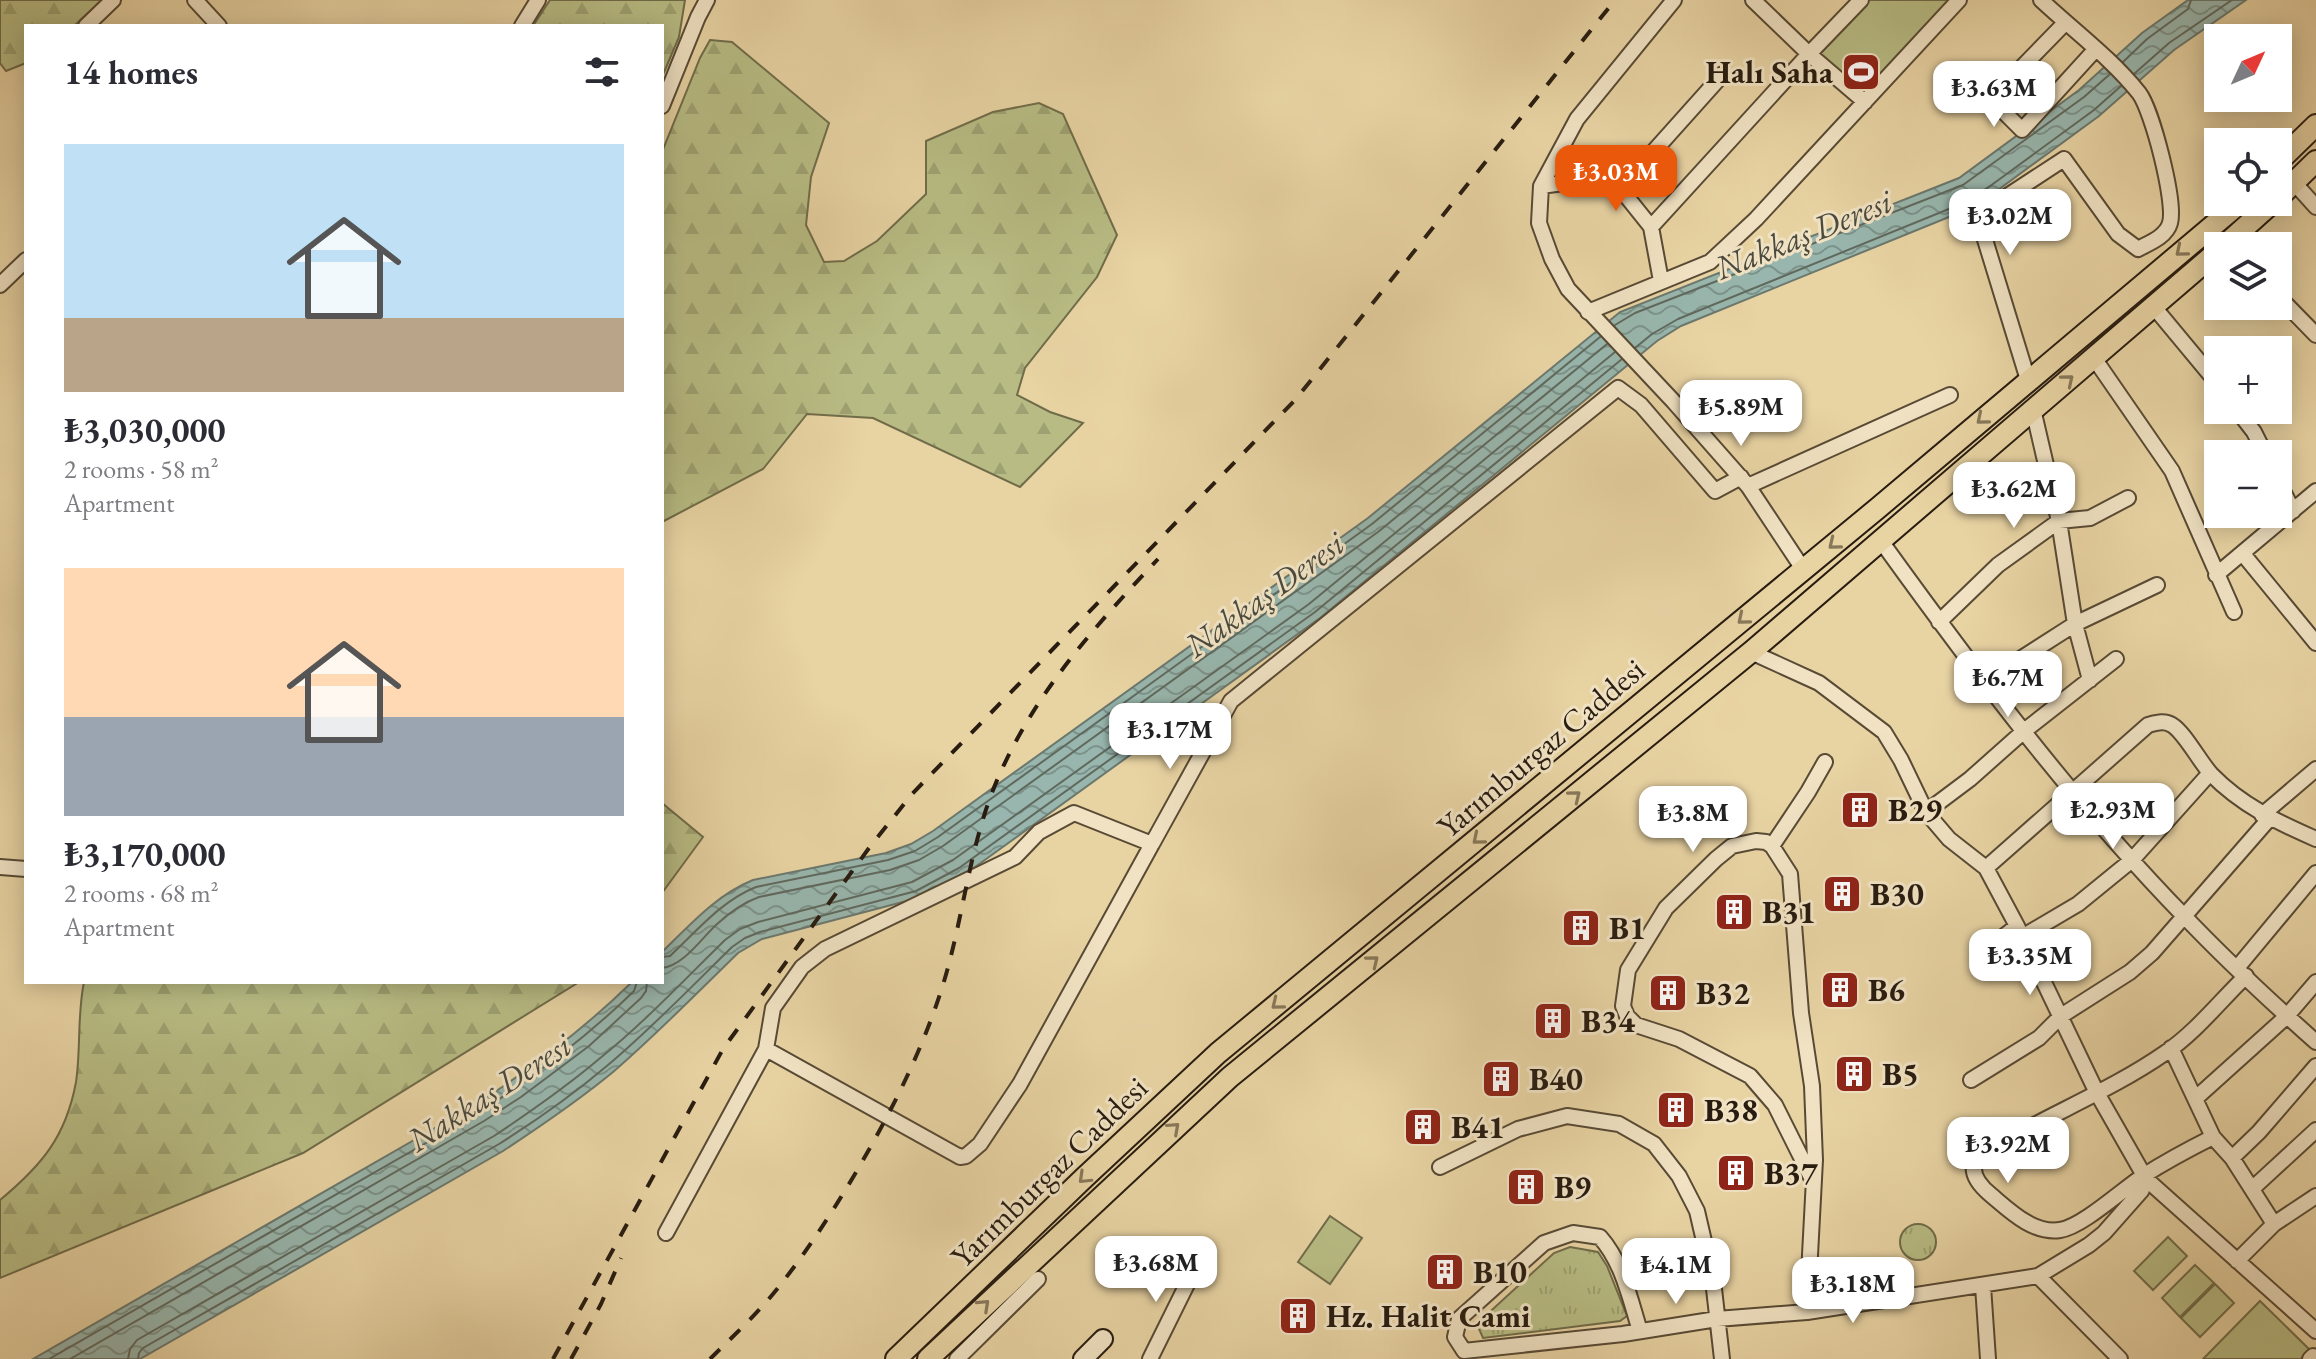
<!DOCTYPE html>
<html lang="en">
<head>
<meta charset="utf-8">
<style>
	:root { --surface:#fff; --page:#f7f7f7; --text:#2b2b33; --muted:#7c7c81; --accent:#ea580c }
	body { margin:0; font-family:"EB Garamond",serif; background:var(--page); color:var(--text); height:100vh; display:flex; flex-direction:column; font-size:30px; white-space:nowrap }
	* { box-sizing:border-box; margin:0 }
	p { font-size:26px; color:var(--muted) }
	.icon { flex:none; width:44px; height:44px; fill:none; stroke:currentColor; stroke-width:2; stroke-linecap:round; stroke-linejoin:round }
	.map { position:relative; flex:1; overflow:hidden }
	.drawer { position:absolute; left:24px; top:24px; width:640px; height:960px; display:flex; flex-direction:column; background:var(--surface); border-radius:0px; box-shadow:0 4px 20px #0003 }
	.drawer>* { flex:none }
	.needle { width:52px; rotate:46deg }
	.tools { position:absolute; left:2204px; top:24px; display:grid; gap:16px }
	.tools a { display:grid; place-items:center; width:88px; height:88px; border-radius:0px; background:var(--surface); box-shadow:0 4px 20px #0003; font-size:40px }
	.price { position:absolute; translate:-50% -68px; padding:0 18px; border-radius:16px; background:#fff; color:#222; font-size:26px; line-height:52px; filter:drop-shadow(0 2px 4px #0008) }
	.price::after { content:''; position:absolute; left:50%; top:48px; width:24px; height:18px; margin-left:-12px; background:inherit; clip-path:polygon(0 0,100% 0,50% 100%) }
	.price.on { background:var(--accent); color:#fff }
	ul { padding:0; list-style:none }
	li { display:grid; align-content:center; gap:16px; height:424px; padding:0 40px }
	li span { display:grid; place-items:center; height:248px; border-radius:0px; color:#555 }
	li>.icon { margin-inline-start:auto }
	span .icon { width:144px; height:144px; fill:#fffc; stroke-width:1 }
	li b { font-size:34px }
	h2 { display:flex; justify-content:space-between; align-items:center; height:96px; padding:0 40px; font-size:34px }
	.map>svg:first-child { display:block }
	.forest { fill:url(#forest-firs); stroke:#706c4a; stroke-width:2 }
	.park { fill:url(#park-tufts); stroke:#706c4a; stroke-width:2 }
	.pitch { fill:#b8bc84; stroke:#706c4a; stroke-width:2 }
	.water { fill:url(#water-waves); stroke:#6b786e; stroke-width:2 }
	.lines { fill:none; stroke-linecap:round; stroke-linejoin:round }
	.shore { stroke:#60695e; stroke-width:2 }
	.street-casing { stroke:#584a35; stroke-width:18 }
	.secondary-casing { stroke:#281c10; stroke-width:22 }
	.primary-casing { stroke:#281c10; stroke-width:24 }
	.street { stroke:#f0e2c3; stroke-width:14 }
	.secondary { stroke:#f0e2c3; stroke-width:18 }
	.primary { stroke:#e8d3a3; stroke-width:20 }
	.rail { stroke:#281c10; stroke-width:4; stroke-dasharray:14 14; stroke-linecap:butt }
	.oneway { stroke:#88785a }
	.labels { text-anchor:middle; stroke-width:6; stroke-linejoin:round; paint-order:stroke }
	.poi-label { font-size:32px; font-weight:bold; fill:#281c10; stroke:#f0e2c3; text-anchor:start }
	.street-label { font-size:32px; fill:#281c10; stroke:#f0e2c3 }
	.water-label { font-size:34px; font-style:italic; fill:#4a4a3f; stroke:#f0e2c3 }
</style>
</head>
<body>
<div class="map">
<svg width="2316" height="1359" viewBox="0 0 2316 1359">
	<defs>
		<pattern id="forest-firs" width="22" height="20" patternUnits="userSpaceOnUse" patternTransform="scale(2)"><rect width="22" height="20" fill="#b8bc84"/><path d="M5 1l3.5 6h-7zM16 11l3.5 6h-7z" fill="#9ea171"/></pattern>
		<pattern id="park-tufts" width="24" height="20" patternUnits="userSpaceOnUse" patternTransform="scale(2)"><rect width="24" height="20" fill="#b8bc84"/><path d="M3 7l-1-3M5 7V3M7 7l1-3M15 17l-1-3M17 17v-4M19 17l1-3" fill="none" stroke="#9ea171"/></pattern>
		<pattern id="water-waves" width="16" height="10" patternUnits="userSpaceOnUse" patternTransform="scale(2)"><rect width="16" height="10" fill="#98b6ad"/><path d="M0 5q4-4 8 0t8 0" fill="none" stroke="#7c938b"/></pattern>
	</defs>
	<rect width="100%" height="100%" fill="#e8d3a3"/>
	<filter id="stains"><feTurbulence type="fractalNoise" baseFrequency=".0025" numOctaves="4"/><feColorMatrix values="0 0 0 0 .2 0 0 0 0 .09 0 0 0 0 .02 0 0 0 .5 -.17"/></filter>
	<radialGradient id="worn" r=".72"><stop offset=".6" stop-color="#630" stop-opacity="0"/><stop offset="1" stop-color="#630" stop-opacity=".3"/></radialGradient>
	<path class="forest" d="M0 0H102L74 26H26V63L6 71 0 63Z
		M550 0H685L679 37 662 77V26H533Z
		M710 40 732 42 829 123 811 177 806 225 824 262 844 261 877 241 926 194V141L993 112 1039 103 1063 114 1117 235 1097 277 1025 368 1017 395 1050 412 1083 423 1020 487 873 418 807 414 763 469 662 522V152L700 58Z
		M662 803 703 837 662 893Z
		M84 982H579L303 1153 0 1278V1200C41 1166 66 1137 76 1082 81 1049 77 1015 84 982Z"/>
	<path class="park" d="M1900 1242a18 18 0 1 1 36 0a18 18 0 1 1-36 0Z
		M1570 1247 1598 1252 1607 1266 1627 1316 1620 1321 1483 1338 1479 1329 1481 1320 1554 1253Z"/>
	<path class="pitch" d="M1861 0H1954L1860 96 1815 48Z
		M1330 1216 1362 1238 1330 1284 1298 1262Z
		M2168 1237 2187 1256 2153 1290 2134 1271Z
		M2195 1265 2214 1283 2180 1317 2162 1298Z
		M2215 1284 2234 1303 2200 1337 2181 1318Z
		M2260 1301 2310 1350 2301 1359H2203Z"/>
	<path class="water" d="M2188 0H2246L2174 50 2099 116 1976 206 1681 326 1657 341 1320 618 964 875 918 898 762 939 738 953C697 993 657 1034 613 1072 578 1101 541 1126 503 1151L140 1359H33L475 1105C531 1069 584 1029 632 982H662V952C690 925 716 895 753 880L886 853 911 844 933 831 1368 518 1620 312 1959 178 2079 90 2142 33Z"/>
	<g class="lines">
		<path class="shore" d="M2123 62 2147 39 2188 9 2191 0
			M2134 74 2169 43 2232 0
			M1615 325 1635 313 1963 185 2084 97 2110 74
			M1635 348 1652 334 1678 319 1971 200 2094 110 2121 86
			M662 957 670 956C697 931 721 901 756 887L888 860 915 851 938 837 1372 524 1600 337
			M662 968C683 966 701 939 716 925 729 913 742 903 759 897L890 870 919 860 943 846 1378 532 1607 344
			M49 1359 480 1112C535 1076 587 1037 634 991L637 982
			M70 1359 484 1121 521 1097 589 1046 641 998 646 991 647 982
			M128 1359 130 1349 137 1340 494 1136C530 1112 566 1087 599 1059 644 1023 684 980 725 940L740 929 758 922 912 882 953 860 1309 604 1615 352
			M138 1359 139 1353 143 1348 499 1144C537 1120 574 1094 608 1065 652 1028 691 987 732 947L745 938 760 932 916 891 959 868 1315 612 1622 359"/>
		<defs>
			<path id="street" d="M195 0 219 26
				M1674 0 1577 119 1541 186 1539 223 1552 259 1568 289 1674 402 1748 486 1803 569
				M1753 0 1809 54 1865 102
				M2065 23 1991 99 2022 130 2095 50
				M86 26 113 0
				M522 26 538 0
				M662 106 698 17 707 0
				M1541 186 1593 179 1623 192 1651 227 1661 281
				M2298 187 2316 207
				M1623 192 1646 160 1723 74
				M1651 227 1809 54 1861 0
				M0 285 26 260
				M2278 296 2316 335
				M2154 307 2218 384
				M1588 312 1710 262 1756 219 1959 0
				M2094 358 2172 471 2234 612
				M2028 380 1979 220 1989 208 2064 159 2118 234 2138 249C2149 243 2166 237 2170 223 2176 202 2152 110 2139 93 2111 58 2073 30 2041 0
				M2033 409 2059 521 2075 624 2090 680
				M2237 410 2254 432 2265 454
				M2278 481 2293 511
				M1748 486 1950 395
				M1881 541C1974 670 2073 802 2184 916 2226 960 2271 1002 2316 1042
				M2243 554 2316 643
				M2216 575 2316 491
				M1939 622 1998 565 2059 521 2090 518 2128 498
				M1751 652 1819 683 1884 732 1901 760 1926 812 1949 839 1986 868 2017 926 2097 1093 2146 1179 2316 1331
				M1986 681 2075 624 2157 585
				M1926 812 1970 779 2024 731 2116 659
				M2262 815 2316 769
				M1772 846 1808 792 1825 762
				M0 867 26 869
				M1986 868 2148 725C2156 723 2164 720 2172 725 2184 732 2200 762 2211 774 2241 805 2277 822 2316 839
				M2022 937 2078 904 2132 860 2210 773
				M1980 955 2017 926
				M2237 968 2316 873
				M2246 976C2220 1001 2196 1032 2165 1053 2106 1094 2036 1119 1976 1159 1969 1173 1980 1186 1991 1195 2010 1211 2033 1234 2060 1230 2082 1227 2123 1189 2143 1176 2165 1162 2189 1149 2213 1137L2232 1158 2274 1224
				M2171 1048 2213 1137
				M766 1049 960 1157 966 1156 980 1144 1020 1084 1152 844
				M1971 1080 2039 1038 2061 1016 2130 972 2152 953 2269 819
				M2196 1098 2286 1017 2316 982
				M2232 1158 2259 1132 2316 1066
				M1440 1167 1518 1129 1567 1116 1619 1124 1654 1144 1679 1176 1697 1211 1713 1280 1722 1359
				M2253 1188 2316 1130
				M666 1233 766 1049 773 1008 802 967 825 949 1015 857 1039 832 1074 813 1152 844 1231 701 1618 388 1641 405 1715 491 1741 477
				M2237 1261 2274 1224 2316 1196
				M2038 1276 2120 1359
				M1983 1286 1988 1359
				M1807 1312 1815 1160 1812 1086 1801 1013 1790 874 1772 846 1766 842 1756 841 1732 846 1716 859 1666 908 1628 970 1623 1006 1627 1016 1636 1025 1679 1039 1750 1076 1775 1105 1813 1181
				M1640 1331C1630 1299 1623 1263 1600 1237L1573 1233 1544 1243 1459 1319 1455 1337 1464 1351 1623 1334 1717 1319 1807 1312 2038 1276 2089 1245 2104 1233 2142 1190
				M957 1359 1038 1279
				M1150 1359 1196 1266
				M2310 1359 2313 1356 2315 1359"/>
			<path id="secondary" d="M1083 1359 1103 1339"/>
			<path id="primary" d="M2278 162 2316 125
				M2278 198 2316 161
				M2224 246 2273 202
				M896 1359 1085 1177 1218 1053 1878 508 2241 202
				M928 1359 1230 1077 1751 652 2218 251"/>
		</defs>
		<use href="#street" class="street-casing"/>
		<use href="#secondary" class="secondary-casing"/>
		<use href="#primary" class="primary-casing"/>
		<use href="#street" class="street"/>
		<use href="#secondary" class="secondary"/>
		<use href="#primary" class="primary"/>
		<path class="rail" d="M553 1359 723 1049 869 848 912 794 1296 399 1615 0
			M571 1359 601 1304 621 1258
			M710 1359C731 1338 754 1317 773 1294 804 1256 830 1216 855 1174 890 1114 921 1054 942 988 965 915 969 838 1003 767 1040 687 1098 623 1158 559"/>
	</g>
	<defs><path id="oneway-chevron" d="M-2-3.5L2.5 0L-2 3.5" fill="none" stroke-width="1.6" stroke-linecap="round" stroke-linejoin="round" transform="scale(2)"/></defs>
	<g class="oneway">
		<use href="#oneway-chevron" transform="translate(2181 251) rotate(140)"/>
		<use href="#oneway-chevron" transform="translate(2068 380) rotate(-40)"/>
		<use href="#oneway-chevron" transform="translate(1982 419) rotate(140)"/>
		<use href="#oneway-chevron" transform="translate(1834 544) rotate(141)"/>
		<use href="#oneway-chevron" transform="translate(1743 619) rotate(140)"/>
		<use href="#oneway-chevron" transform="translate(1575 796) rotate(-39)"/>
		<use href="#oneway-chevron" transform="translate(1478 839) rotate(140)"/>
		<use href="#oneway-chevron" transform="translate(1373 961) rotate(-39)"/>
		<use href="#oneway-chevron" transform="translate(1277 1004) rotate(141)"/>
		<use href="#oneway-chevron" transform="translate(1174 1128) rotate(-42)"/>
		<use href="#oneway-chevron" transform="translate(1084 1178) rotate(136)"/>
		<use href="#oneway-chevron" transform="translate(984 1305) rotate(-43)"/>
	</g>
	<defs>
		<symbol id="stadium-square" viewBox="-11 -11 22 22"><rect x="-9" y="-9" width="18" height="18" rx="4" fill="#8f2418" stroke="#f0e2c3"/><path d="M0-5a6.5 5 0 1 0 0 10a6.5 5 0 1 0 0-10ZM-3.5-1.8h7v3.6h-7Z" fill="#fff"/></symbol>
		<symbol id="building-square" viewBox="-11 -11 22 22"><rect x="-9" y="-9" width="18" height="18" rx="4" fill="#8f2418" stroke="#f0e2c3"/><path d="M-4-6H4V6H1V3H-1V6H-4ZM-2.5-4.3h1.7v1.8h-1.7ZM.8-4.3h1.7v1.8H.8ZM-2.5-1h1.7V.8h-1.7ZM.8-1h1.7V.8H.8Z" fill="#fff"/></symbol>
	</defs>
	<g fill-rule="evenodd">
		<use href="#stadium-square" x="1839" y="50" width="44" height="44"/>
		<use href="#building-square" x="1838" y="788" width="44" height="44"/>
		<use href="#building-square" x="1820" y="872" width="44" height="44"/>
		<use href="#building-square" x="1712" y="890" width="44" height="44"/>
		<use href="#building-square" x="1559" y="906" width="44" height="44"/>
		<use href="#building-square" x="1818" y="968" width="44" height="44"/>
		<use href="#building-square" x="1646" y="971" width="44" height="44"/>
		<use href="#building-square" x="1531" y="999" width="44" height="44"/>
		<use href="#building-square" x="1832" y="1052" width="44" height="44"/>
		<use href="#building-square" x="1479" y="1057" width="44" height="44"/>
		<use href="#building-square" x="1654" y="1088" width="44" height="44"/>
		<use href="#building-square" x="1401" y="1105" width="44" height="44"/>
		<use href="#building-square" x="1714" y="1151" width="44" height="44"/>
		<use href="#building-square" x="1504" y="1165" width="44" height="44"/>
		<use href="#building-square" x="1423" y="1250" width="44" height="44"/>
		<use href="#building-square" x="1276" y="1294" width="44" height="44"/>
	</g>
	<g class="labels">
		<g class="poi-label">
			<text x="1833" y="83" text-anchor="end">Halı Saha</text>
			<text x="1888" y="821">B29</text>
			<text x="1870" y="905">B30</text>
			<text x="1762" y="923">B31</text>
			<text x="1609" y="939">B1</text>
			<text x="1868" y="1001">B6</text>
			<text x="1696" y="1004">B32</text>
			<text x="1581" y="1032">B34</text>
			<text x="1882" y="1085">B5</text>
			<text x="1529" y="1090">B40</text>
			<text x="1704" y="1121">B38</text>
			<text x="1451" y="1138">B41</text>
			<text x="1764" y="1184">B37</text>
			<text x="1554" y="1198">B9</text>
			<text x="1473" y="1283">B10</text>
			<text x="1326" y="1327">Hz. Halit Cami</text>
		</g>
		<g class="street-label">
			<text transform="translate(1541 748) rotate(-40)" y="11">Yarımburgaz Caddesi</text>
			<text transform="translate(1049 1172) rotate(-44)" y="11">Yarımburgaz Caddesi</text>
		</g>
		<g class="water-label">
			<text transform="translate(1803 234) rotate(-22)" y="12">Nakkaş Deresi</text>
			<text transform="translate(1264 594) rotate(-36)" y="12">Nakkaş Deresi</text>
			<text transform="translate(489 1092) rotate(-33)" y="12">Nakkaş Deresi</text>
		</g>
	</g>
	<rect width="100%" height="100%" filter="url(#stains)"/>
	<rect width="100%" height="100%" fill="url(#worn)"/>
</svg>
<div class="tools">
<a><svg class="needle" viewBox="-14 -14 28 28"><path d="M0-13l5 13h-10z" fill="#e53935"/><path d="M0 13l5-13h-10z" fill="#7c7c81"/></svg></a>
<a><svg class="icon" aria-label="locate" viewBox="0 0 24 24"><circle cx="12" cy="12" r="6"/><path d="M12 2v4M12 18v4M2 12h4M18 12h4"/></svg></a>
<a><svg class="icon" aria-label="layers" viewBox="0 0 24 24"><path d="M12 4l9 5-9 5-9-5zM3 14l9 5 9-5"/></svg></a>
<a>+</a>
<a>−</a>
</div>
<b class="price" style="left:1994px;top:129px">₺3.63M</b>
<b class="price on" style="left:1616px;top:213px">₺3.03M</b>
<b class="price" style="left:2010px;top:257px">₺3.02M</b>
<b class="price" style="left:1741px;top:448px">₺5.89M</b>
<b class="price" style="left:2014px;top:530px">₺3.62M</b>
<b class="price" style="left:2008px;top:719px">₺6.7M</b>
<b class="price" style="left:1170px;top:771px">₺3.17M</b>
<b class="price" style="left:2113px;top:851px">₺2.93M</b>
<b class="price" style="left:1693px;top:854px">₺3.8M</b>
<b class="price" style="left:2030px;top:997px">₺3.35M</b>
<b class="price" style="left:2008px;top:1185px">₺3.92M</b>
<b class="price" style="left:1156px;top:1304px">₺3.68M</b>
<b class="price" style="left:1676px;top:1306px">₺4.1M</b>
<b class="price" style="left:1853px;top:1325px">₺3.18M</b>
<section class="drawer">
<h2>14 homes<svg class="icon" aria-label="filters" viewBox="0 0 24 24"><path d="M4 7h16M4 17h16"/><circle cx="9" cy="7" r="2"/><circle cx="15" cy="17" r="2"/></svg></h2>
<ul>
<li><span style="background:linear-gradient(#bfe0f5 70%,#b9a48a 0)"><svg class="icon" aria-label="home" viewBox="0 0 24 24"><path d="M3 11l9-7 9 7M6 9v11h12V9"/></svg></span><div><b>₺3,030,000</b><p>2 rooms · 58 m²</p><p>Apartment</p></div></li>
<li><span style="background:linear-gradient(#ffd9b3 60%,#9aa5b1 0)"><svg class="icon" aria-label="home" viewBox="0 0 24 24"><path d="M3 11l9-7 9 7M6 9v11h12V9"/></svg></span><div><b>₺3,170,000</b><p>2 rooms · 68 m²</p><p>Apartment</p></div></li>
</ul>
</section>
</div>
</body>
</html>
